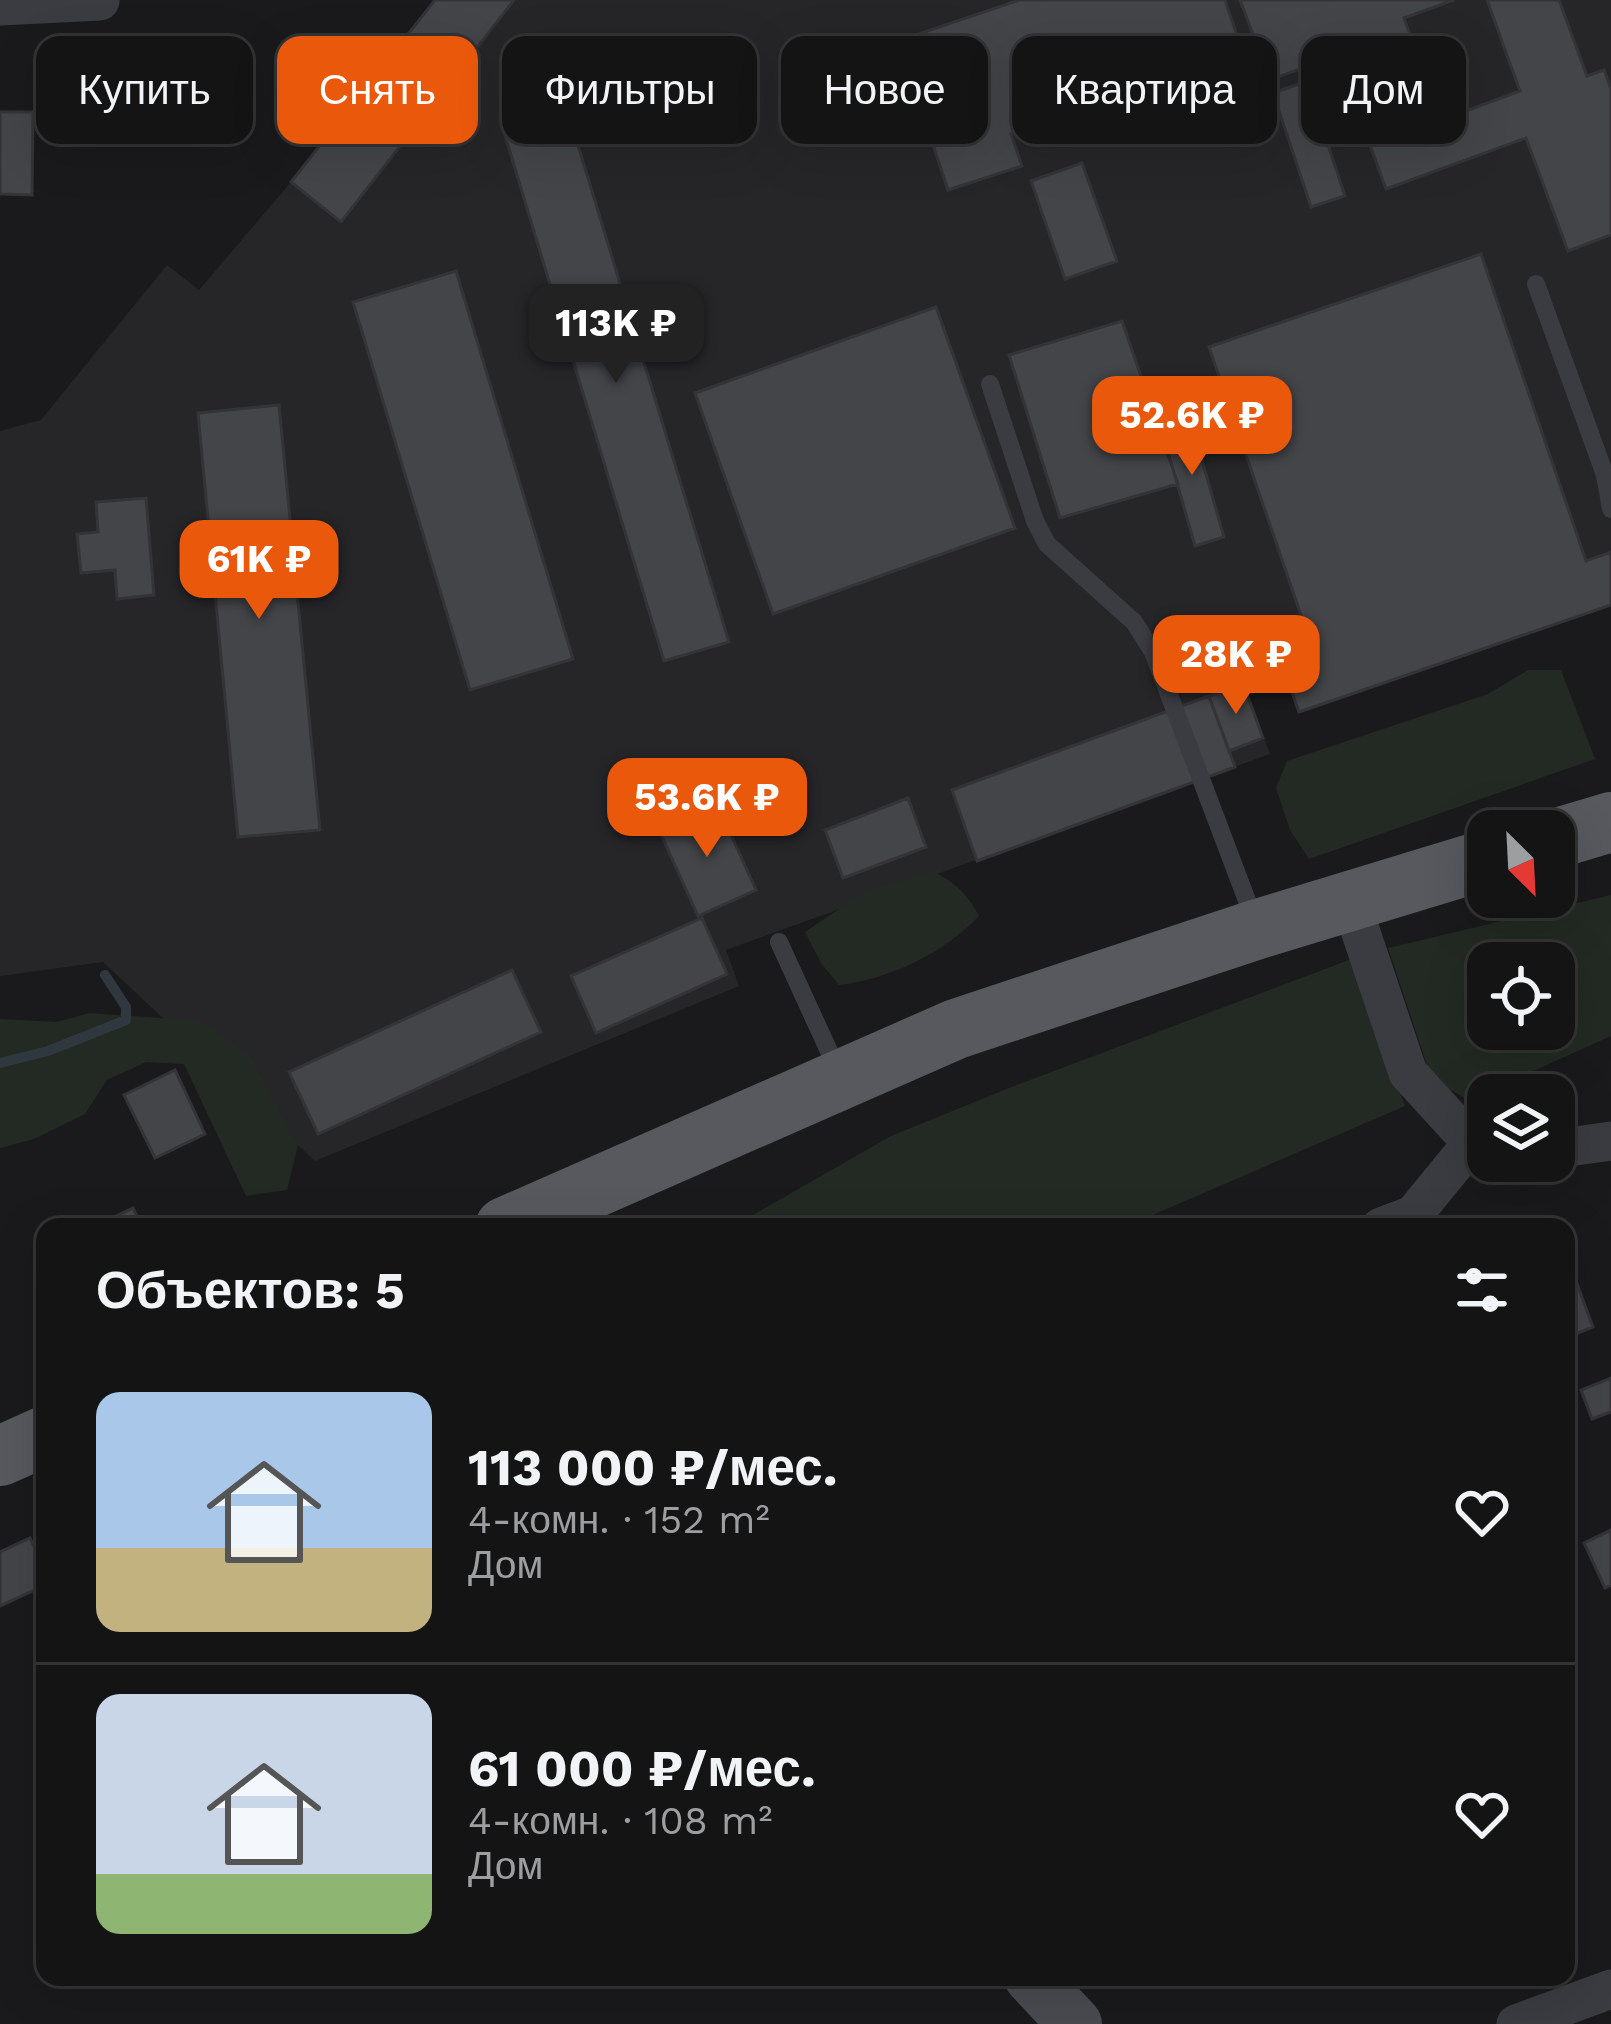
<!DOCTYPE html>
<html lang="ru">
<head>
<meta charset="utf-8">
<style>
	:root { --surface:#141415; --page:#212122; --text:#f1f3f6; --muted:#9d9ea0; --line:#333334; --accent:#ea580c }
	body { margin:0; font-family:"Work Sans",sans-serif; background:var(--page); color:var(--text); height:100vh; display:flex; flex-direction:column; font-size:45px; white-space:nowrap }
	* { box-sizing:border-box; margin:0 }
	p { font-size:39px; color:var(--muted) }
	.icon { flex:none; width:66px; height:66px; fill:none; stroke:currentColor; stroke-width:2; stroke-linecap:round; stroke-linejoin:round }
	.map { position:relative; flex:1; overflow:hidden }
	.details { position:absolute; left:36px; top:1218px; width:1539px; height:768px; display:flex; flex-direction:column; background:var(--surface); border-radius:24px; box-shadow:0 12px 48px #0002,0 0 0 3px var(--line) }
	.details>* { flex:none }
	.guide { position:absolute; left:36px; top:36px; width:1539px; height:108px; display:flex; gap:24px }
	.needle { width:78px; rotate:156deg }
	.buttons { position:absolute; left:1467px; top:810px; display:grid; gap:24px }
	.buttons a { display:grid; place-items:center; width:108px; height:108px; border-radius:24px; background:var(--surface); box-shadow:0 12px 48px #0002,0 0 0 3px var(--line); font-size:60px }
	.price { position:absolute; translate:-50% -102px; padding:0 27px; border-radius:24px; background:var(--accent); color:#fff; font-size:39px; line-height:78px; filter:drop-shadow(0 3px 6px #0008) }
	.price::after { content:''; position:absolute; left:50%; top:72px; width:36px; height:27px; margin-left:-18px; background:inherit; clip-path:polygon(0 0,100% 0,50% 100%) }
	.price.on { background:#222; color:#fff }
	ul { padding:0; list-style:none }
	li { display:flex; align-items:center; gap:36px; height:300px; padding:0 60px }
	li+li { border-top:3px solid var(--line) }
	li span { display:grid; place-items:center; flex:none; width:336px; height:240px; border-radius:24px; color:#555 }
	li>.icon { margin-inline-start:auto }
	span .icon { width:144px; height:144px; fill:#fffc; stroke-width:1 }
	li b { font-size:51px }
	h2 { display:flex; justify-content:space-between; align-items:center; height:144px; padding:0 60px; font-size:51px }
	.pill { padding:0 42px; border-radius:24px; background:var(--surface); box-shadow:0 12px 48px #0002,0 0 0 3px var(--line); font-size:42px; line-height:108px }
	.pill.on { background:var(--accent); color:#fff }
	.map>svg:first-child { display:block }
	.built { fill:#262629 }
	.green { fill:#222a23; fill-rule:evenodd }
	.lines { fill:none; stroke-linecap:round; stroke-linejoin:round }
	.stream { stroke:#30383f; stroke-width:10 }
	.building { fill:#444549; stroke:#343438; stroke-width:3 }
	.lane { stroke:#3b3c41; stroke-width:18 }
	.street { stroke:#3b3c41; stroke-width:39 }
	.secondary { stroke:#494b50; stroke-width:54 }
	.primary { stroke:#57595f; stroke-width:60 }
</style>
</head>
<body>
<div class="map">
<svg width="1611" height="2024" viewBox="0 0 1611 2024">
	<rect width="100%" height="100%" fill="#1a1a1c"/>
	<path class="built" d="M435 0H1611V605L1299 712 1283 667 1244 681 1270 754 726 950 739 986 315 1161 103 962 0 976V431L41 420 167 265 199 290 291 182Z"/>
	<path class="green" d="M1528 670H1561L1595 759 1309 859 1290 830 1276 788 1287 761 1488 694Z
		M933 871C955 883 967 893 979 916 944 953 890 979 839 985L821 963 805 932 867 890Z
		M1611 895V1036L1469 1100 1432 1080 1388 948ZM1488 963H1554V1029H1488Z
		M1357 957 1373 1019 1405 1106 1125 1227H732L891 1136 1009 1088Z
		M90 1013 201 1021 249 1054 298 1145 287 1190 246 1196 184 1064 146 1062 107 1080 85 1114 34 1139 0 1148V1019L56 1022Z"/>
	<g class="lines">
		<path class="stream" d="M0 1063 48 1051 126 1020V1007L105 975"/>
	</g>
	<path class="building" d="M435 0H514L341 222 291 182Z
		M1019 0H1225L1255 89 1194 110 1183 76 1011 134 1022 166 948 190 898 41Z
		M1240 0H1454L1404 18 1412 40 1342 66 1338 55 1270 80Z
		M1487 0H1559L1587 76 1604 70 1611 89V235L1568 251 1526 138 1386 189 1343 72 1414 46 1441 120 1520 91Z
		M1307 81 1345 196 1311 207 1273 93Z
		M567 109 729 642 664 661 503 129Z
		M0 112H33L32 195 0 194Z
		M1082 163 1117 261 1065 279 1031 181Z
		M1481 254 1586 561 1611 552V605L1299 712 1283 667 1315 656 1209 347Z
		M456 271 573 659 470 690 353 302Z
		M936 307 1015 528 773 614 695 393Z
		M1122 321 1178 484 1060 518 1009 355Z
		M279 405 320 830 238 837 198 413Z
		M1188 411 1224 537 1195 546 1159 420Z
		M146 498 154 595 117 599 115 570 81 573 77 534 98 532 96 502Z
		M1243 683 1263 738 1229 751 1209 696Z
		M1209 696 1235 767 977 861 952 790Z
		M908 798 926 847 843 878 825 830Z
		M717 804 756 890 698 916 659 830Z
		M702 918 727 974 596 1033 571 976Z
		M512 970 541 1032 318 1134 289 1072Z
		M175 1070 205 1134 155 1158 124 1095Z
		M133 1208 142 1227H93Z
		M1566 1254 1593 1327 1566 1338Z
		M1611 1378V1412L1592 1419 1581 1390Z
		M1611 1530V1585L1605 1588 1584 1543Z
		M30 1538 45 1570V1585L0 1606V1552Z"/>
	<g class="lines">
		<path class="lane" d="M1536 284 1605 475 1611 509
			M990 384 1035 521 1047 544 1134 622 1153 652 1254 919
			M779 942 839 1073"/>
		<path class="street" d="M0 6 100 1
			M1350 900 1408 1073 1472 1143 1488 1144
			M1554 1149 1611 1141
			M1381 1227 1413 1215 1472 1143
			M1516 2024 1611 1989"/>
		<path class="secondary" d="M1031 1977 1075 2024"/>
		<path class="primary" d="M1554 839 1611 822
			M505 1227 956 1029 1258 929 1488 859
			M0 1456 45 1436"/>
	</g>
</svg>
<div class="buttons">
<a><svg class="needle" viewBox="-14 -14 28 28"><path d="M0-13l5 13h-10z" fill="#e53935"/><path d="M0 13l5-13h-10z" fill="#9d9ea0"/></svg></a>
<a><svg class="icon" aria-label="locate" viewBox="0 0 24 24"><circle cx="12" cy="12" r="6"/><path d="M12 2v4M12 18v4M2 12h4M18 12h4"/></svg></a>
<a><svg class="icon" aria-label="layers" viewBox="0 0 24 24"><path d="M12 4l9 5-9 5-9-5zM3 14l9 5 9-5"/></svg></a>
</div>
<b class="price on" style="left:616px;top:386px">113K ₽</b>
<b class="price" style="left:1192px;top:478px">52.6K ₽</b>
<b class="price" style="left:259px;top:622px">61K ₽</b>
<b class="price" style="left:1236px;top:717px">28K ₽</b>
<b class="price" style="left:707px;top:860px">53.6K ₽</b>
<div class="guide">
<a class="pill">Купить</a>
<a class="pill on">Снять</a>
<a class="pill">Фильтры</a>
<a class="pill">Новое</a>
<a class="pill">Квартира</a>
<a class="pill">Дом</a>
</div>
<section class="details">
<h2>Объектов: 5<svg class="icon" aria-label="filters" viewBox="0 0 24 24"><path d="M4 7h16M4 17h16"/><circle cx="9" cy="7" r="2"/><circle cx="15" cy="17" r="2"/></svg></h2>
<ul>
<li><span style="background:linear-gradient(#a9c7e8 65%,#c2b280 0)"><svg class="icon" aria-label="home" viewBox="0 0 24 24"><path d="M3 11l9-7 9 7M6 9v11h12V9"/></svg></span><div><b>113 000 ₽/мес.</b><p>4-комн. · 152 m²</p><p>Дом</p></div><svg class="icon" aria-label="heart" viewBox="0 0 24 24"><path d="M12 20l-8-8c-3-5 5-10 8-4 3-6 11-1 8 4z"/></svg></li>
<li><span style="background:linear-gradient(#c9d6e8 75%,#8fb573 0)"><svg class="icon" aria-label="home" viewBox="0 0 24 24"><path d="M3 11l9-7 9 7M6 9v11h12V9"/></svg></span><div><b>61 000 ₽/мес.</b><p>4-комн. · 108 m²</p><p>Дом</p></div><svg class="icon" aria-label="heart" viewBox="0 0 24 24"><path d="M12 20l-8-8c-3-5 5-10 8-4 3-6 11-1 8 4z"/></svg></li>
</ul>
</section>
</div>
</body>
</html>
